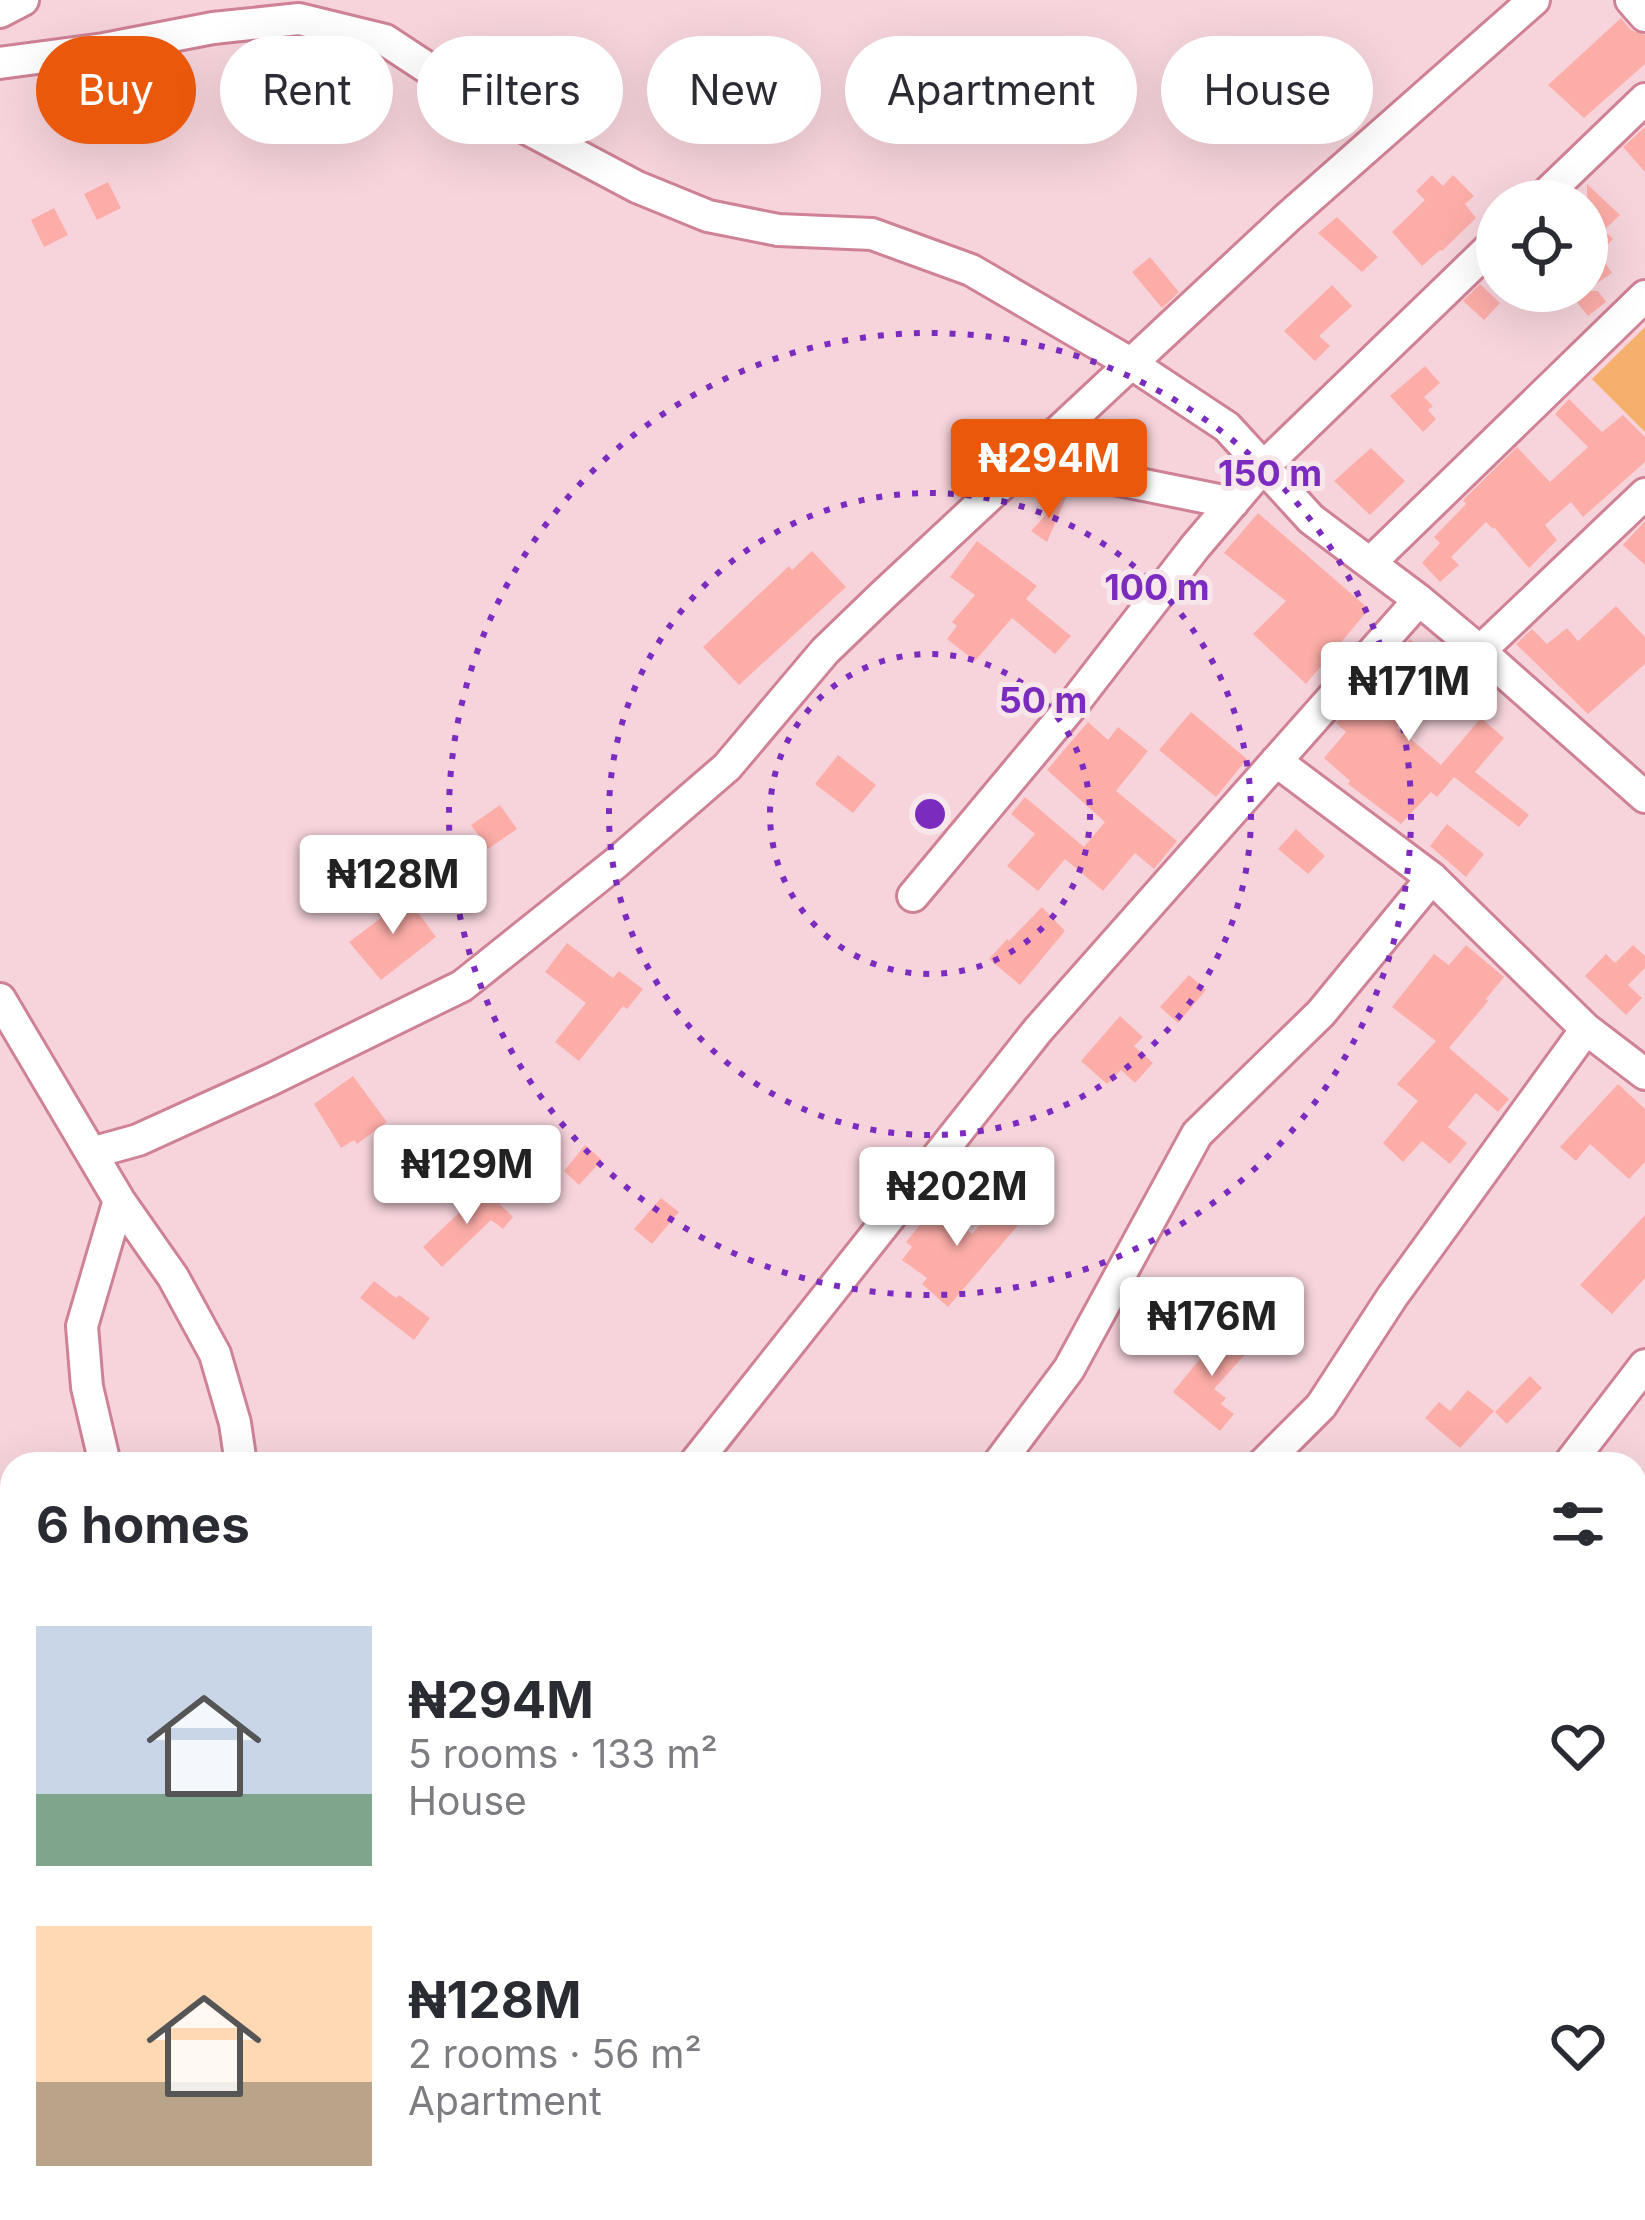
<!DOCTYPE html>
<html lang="en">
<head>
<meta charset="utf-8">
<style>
	:root { --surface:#fff; --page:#f2f2f3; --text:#2b2b33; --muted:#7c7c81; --accent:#ea580c }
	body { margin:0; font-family:Inter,sans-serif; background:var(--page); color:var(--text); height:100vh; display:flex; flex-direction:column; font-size:45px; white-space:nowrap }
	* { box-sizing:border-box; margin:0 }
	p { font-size:39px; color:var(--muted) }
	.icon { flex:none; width:66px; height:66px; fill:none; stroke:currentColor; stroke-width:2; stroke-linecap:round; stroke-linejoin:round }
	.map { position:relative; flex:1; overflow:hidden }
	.details { position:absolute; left:0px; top:1452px; width:1647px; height:768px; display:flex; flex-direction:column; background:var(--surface); border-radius:36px 36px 0 0; box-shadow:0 12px 48px #0002 }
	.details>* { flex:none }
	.guide { position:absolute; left:36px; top:36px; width:1575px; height:108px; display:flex; gap:24px }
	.buttons { position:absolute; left:1476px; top:180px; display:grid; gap:24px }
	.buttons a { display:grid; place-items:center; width:132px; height:132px; border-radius:50%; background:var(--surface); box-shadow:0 12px 48px #0002; font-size:60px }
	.price { position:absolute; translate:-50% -102px; padding:0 27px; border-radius:12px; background:#fff; color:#222; font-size:39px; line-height:78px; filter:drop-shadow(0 3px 6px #0008) }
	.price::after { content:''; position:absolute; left:50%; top:72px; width:36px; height:27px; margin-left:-18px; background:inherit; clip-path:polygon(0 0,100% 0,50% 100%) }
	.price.selected { background:var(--accent); color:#fff }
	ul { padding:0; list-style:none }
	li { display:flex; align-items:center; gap:36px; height:300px; padding:0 36px }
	li span { display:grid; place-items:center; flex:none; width:336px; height:240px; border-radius:0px; color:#555 }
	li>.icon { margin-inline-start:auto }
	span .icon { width:144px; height:144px; fill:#fffc; stroke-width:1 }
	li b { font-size:51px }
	h2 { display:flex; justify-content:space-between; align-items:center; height:144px; padding:0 36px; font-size:51px }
	.pill { padding:0 42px; border-radius:54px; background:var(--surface); box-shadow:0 12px 48px #0002; font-size:42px; line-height:108px }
	.pill.selected { background:var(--accent); color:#fff }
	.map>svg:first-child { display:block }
	.green { fill:#f6b06e }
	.building { fill:#fdada8 }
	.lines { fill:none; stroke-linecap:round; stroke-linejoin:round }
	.minor-casing { stroke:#cf8195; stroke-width:36 }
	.highway-casing { stroke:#cf8195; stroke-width:48 }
	.minor { stroke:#fff; stroke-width:30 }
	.highway { stroke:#fff; stroke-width:42 }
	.ring { fill:none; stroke:#7b2cbf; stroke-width:6; stroke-dasharray:6 12 }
	.centre { fill:#7b2cbf; stroke:#f8e7ea; stroke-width:6 }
	.ring-label { font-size:36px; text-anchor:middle; font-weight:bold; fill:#7b2cbf; stroke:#f8e7ea; stroke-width:10; stroke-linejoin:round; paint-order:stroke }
</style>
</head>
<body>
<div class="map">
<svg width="1645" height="2220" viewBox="0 0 1645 2220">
	<rect width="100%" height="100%" fill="#f7d4dc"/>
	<path class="green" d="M1645 327V432L1592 379Z"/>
	<path class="building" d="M1621 18 1631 30 1645 35V64L1584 118 1548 85Z
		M1645 127V172L1623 147Z
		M1432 175 1443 186 1453 175 1474 196 1465 204 1476 218 1442 251 1440 250 1422 266 1392 232 1425 200 1416 191Z
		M108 182 121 208 97 220 84 194Z
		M1587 184 1620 215 1604 230 1613 239 1599 253 1612 273 1587 290Z
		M54 208 68 235 44 247 31 220Z
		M1337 217 1378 257 1362 272 1318 233Z
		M1150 257 1179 292 1162 308 1132 272Z
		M1480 284 1500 303 1484 320 1463 301Z
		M1332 285 1352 306 1319 336 1330 346 1315 361 1284 331Z
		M1568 291H1598L1606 302 1588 316Z
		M1425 366 1440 383 1424 397 1433 406 1428 410 1436 419 1423 432 1390 396Z
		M1569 399 1602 432 1623 415 1645 437V462L1583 517 1571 502 1545 525 1557 540 1529 568 1494 527 1493 529 1486 522 1451 557 1459 565 1440 582 1422 563 1440 543 1434 537 1466 504 1463 500 1517 447 1550 482 1588 447 1555 414Z
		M1371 448 1405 481 1370 515 1334 481Z
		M1065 494 1067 495 1047 542 1031 531Z
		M1258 513 1369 609 1306 684 1253 634 1286 601 1224 553Z
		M1645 521V565L1623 545Z
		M977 541 1037 586 1026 599 1071 636 1055 654 1012 618 975 661 947 639 957 626 952 622 975 595 950 577Z
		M812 551 846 587 739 685 703 647 789 566 792 570Z
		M1616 606 1645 637V664L1588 714 1516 644 1532 629 1547 644 1567 628 1578 641Z
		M1410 639 1442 667 1443 674 1397 727 1441 765 1481 718 1504 738 1475 772 1529 815 1519 827 1454 777 1437 797 1431 792 1401 824 1348 784 1350 781 1324 758 1346 732 1336 723Z
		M1191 712 1247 759 1216 797 1159 750Z
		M1088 722 1108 740 1118 727 1148 751 1116 791 1177 841 1154 869 1135 853 1103 891 1065 859 1038 891 1007 866 1035 834 1011 814 1025 797 1084 847 1105 822 1047 770Z
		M838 755 876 785 853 813 815 784Z
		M500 805 517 829 488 849 471 825Z
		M1447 824 1484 854 1466 877 1430 846Z
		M1296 829 1325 856 1308 874 1278 849Z
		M403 892 436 937 381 980 349 942 381 918 377 912Z
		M1042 907 1065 931 1020 985 989 959 1007 939 1009 941Z
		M567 943 613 978 619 971 643 989 627 1009 623 1006 579 1061 555 1042 586 1003 545 972Z
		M1466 945 1504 977 1486 999 1488 1001 1449 1048 1509 1099 1498 1112 1476 1093 1448 1127 1467 1143 1450 1164 1422 1141 1403 1162 1383 1143 1418 1101 1397 1084 1436 1041 1392 1007 1434 954 1449 965Z
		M1633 945 1645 956V968L1628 985 1642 998 1626 1015 1585 976 1606 954 1615 963Z
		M1189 975 1206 990 1178 1023 1160 1007Z
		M1120 1016 1143 1037 1134 1046 1153 1063 1135 1083 1121 1070 1107 1084 1081 1061Z
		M353 1076 387 1122 357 1144 354 1140 341 1148 314 1104Z
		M1618 1084 1645 1109V1162L1629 1179 1590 1144 1576 1161 1560 1147Z
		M585 1145 602 1160 579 1185 564 1171Z
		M484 1189 513 1217 503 1229 491 1220 442 1267 423 1247Z
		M661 1198 679 1212 652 1244 634 1229Z
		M1005 1198 1025 1217 948 1307 922 1284 927 1278 902 1260 912 1247 906 1242 937 1204 972 1234Z
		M1645 1215V1278L1612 1314 1580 1285Z
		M374 1281 396 1298 399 1295 430 1318 414 1340 360 1298Z
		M1221 1329 1249 1350 1214 1389 1226 1398 1221 1404 1234 1414 1220 1431 1173 1392 1203 1355 1200 1353Z
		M1530 1376 1542 1388 1507 1424 1495 1412Z
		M1468 1390 1494 1411 1460 1448 1425 1418 1439 1402 1450 1411Z"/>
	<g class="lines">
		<defs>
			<path id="minor" d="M1631 0 1645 16
				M0 12 23 0
				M0 63 104 49 213 28 299 19 385 40 490 109 637 187 708 216 778 230 872 234 971 270 1132 364 1227 427 1311 519 1419 600 1480 651 1645 797
				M1539 201 1645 99
				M1025 461 1233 503
				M1370 563 1645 296
				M1480 651 1645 494
				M1276 761 1432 878 1586 1029 1645 1074
				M913 896 1075 702 1195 547 1263 467 1497 241
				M0 999 119 1200 173 1277 215 1354 235 1423 241 1464
				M91 1153 138 1140 270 1080 462 986 616 863 727 767 825 651 881 597 1287 218 1534 0
				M105 1464 87 1387 82 1326 119 1200
				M694 1464 1038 1030 1419 600
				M998 1464 1069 1369 1197 1134 1321 1013 1432 878
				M1263 1464 1321 1406 1392 1297 1586 1029
				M1569 1464 1645 1365
				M0 1548 12 1543
				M65 2208 70 2220
				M625 2208 631 2220
				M943 2220 952 2208"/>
			<path id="highway" d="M1635 1992 1645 1977
				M1635 2096 1645 2081
				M1487 2220 1495 2208
				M1554 2220 1562 2208"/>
		</defs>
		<use href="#minor" class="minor-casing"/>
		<use href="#highway" class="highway-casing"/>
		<use href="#minor" class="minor"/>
		<use href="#highway" class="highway"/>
	</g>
	<g class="ring">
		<circle cx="930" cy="814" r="160"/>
		<circle cx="930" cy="814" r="321"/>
		<circle cx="930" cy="814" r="481"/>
	</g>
	<circle cx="930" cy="814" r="18" class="centre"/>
	<g class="ring-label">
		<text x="1270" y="486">150 m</text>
		<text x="1157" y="600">100 m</text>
		<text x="1043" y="713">50 m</text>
	</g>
</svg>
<div class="buttons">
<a><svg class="icon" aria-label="locate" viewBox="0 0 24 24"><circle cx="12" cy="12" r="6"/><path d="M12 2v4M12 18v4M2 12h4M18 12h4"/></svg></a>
</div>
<b class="price selected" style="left:1049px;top:521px">₦294M</b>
<b class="price" style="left:1409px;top:744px">₦171M</b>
<b class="price" style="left:393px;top:937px">₦128M</b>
<b class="price" style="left:467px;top:1227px">₦129M</b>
<b class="price" style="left:957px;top:1249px">₦202M</b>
<b class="price" style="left:1212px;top:1379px">₦176M</b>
<div class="guide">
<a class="pill selected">Buy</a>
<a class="pill">Rent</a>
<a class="pill">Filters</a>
<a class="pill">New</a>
<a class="pill">Apartment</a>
<a class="pill">House</a>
</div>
<section class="details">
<h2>6 homes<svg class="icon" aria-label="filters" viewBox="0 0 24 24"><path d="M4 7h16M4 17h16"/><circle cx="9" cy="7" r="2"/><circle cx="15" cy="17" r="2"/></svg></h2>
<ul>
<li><span style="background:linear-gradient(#c9d6e8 70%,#7fa58c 0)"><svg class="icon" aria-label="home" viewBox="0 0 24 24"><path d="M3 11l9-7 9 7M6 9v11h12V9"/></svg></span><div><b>₦294M</b><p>5 rooms · 133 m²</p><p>House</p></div><svg class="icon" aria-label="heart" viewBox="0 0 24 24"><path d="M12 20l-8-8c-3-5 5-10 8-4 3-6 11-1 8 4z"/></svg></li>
<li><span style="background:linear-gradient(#ffd9b3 65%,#b9a48a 0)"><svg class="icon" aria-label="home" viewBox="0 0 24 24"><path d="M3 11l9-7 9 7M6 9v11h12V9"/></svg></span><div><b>₦128M</b><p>2 rooms · 56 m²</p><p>Apartment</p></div><svg class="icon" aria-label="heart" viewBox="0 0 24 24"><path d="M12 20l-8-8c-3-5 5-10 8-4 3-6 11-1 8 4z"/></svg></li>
</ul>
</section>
</div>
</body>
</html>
